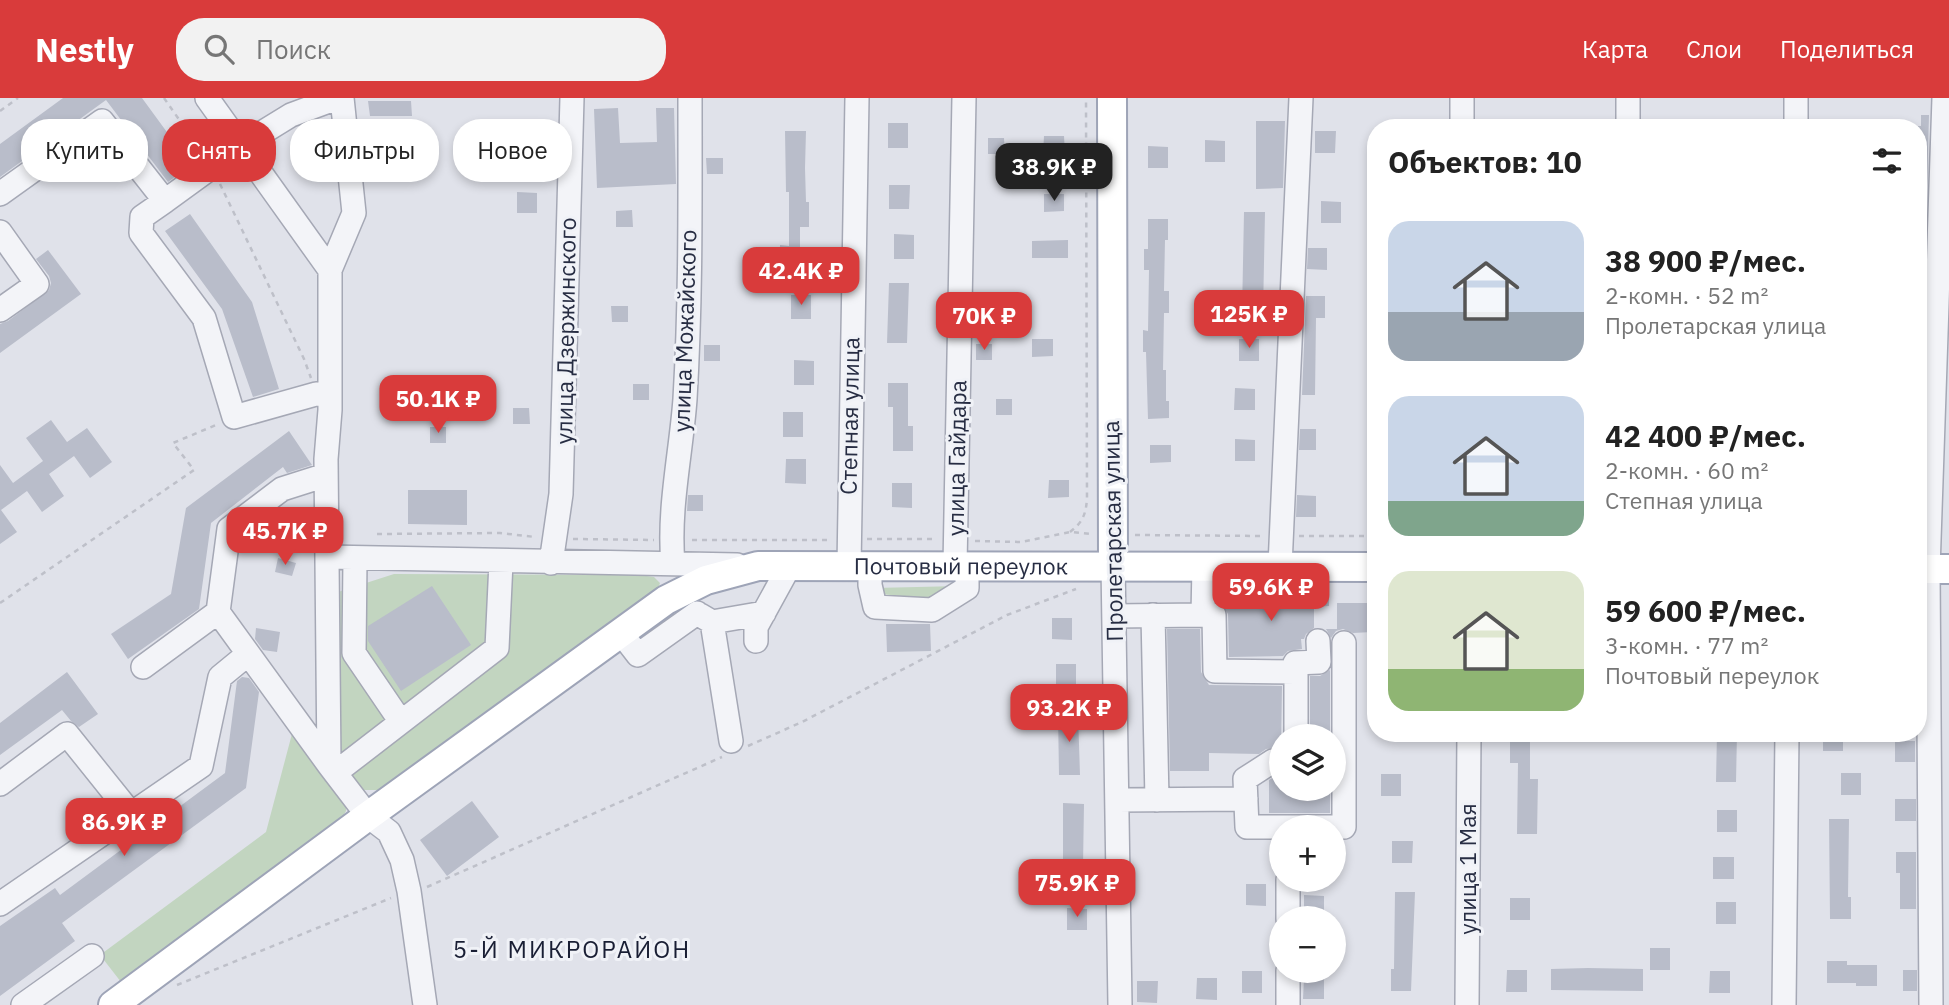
<!DOCTYPE html>
<html lang="ru">
<head>
<meta charset="utf-8">
<style>
	:root { --surface:#fff; --page:#f2f2f2; --text:#222; --muted:#767676; --accent:#d93b3b }
	body { margin:0; font-family:"IBM Plex Sans",sans-serif; background:var(--page); color:var(--text); height:100vh; display:flex; flex-direction:column; font-size:26px; white-space:nowrap }
	* { box-sizing:border-box; margin:0 }
	p { font-size:23px; color:var(--muted) }
	.icon { flex:none; width:38px; height:38px; fill:none; stroke:currentColor; stroke-width:2; stroke-linecap:round; stroke-linejoin:round }
	.map { position:relative; flex:1; overflow:hidden }
	.sheet { position:absolute; left:1367px; top:21px; width:560px; height:623px; display:flex; flex-direction:column; background:var(--surface); border-radius:28px; box-shadow:0 4px 10px #0003 }
	.sheet>* { flex:none }
	.hud { position:absolute; left:21px; top:21px; width:665px; height:63px; display:flex; gap:14px }
	.fabs { position:absolute; left:1269px; top:626px; display:grid; gap:14px }
	.fabs a { display:grid; place-items:center; width:77px; height:77px; border-radius:50%; background:var(--surface); box-shadow:0 4px 10px #0003; font-size:35px }
	.price { position:absolute; translate:-50% -60px; padding:0 16px; border-radius:14px; background:var(--accent); color:#fff; font-size:23px; line-height:46px; filter:drop-shadow(0 2px 4px #0008) }
	.price::after { content:''; position:absolute; left:50%; top:42px; width:21px; height:16px; margin-left:-10px; background:inherit; clip-path:polygon(0 0,100% 0,50% 100%) }
	.price.active { background:#222; color:#fff }
	ul { padding:0; list-style:none }
	li { display:flex; align-items:center; gap:21px; height:175px; padding:0 21px }
	li span { display:grid; place-items:center; flex:none; width:196px; height:140px; border-radius:21px; color:#555 }
	li>.icon { margin-inline-start:auto }
	span .icon { width:84px; height:84px; fill:#fffc; stroke-width:1 }
	li b { font-size:30px }
	h2 { display:flex; justify-content:space-between; align-items:center; height:84px; padding:0 21px; font-size:30px }
	.pill { padding:0 24px; border-radius:28px; background:var(--surface); box-shadow:0 4px 10px #0003; font-size:24px; line-height:63px }
	.pill.active { background:var(--accent); color:#fff }
	header { display:flex; align-items:center; gap:42px; box-sizing:border-box; height:98px; padding:0 35px; background:var(--accent); color:#fff }
	header strong { font-size:33px }
	nav { display:flex; gap:38px; margin-inline-start:auto; font-size:24px }
	.search { width:490px; height:63px; background:var(--page); display:flex; align-items:center; gap:18px; box-sizing:border-box; padding:0 24px; border-radius:28px; color:var(--muted); font-size:26px }
	.map>svg:first-child { display:block }
	.green { fill:#c2d5c0 }
	.building { fill:#b9bdca }
	.lines { fill:none; stroke-linecap:round; stroke-linejoin:round }
	.minor-casing { stroke:#a5a8b5; stroke-width:26 }
	.major-casing { stroke:#9ea4b7; stroke-width:32 }
	.path { stroke:#bec0c9; stroke-width:2.5; stroke-dasharray:5 5; stroke-linecap:butt }
	.minor { stroke:#f3f4f8; stroke-width:23 }
	.major { stroke:#fff; stroke-width:28 }
	.labels { text-anchor:middle; stroke-width:6; stroke-linejoin:round; paint-order:stroke }
	.street-label { font-size:23px; fill:#272d43; stroke:#f0f2f7 }
	.neighbourhood-label { font-size:24px; letter-spacing:2px; fill:#191e34; stroke:#f0f2f7 }
</style>
</head>
<body>
<header>
<strong>Nestly</strong>
<div class="search"><svg class="icon" aria-label="search" viewBox="0 0 24 24"><circle cx="10" cy="10" r="6"/><path d="M15 15l6 6"/></svg>Поиск</div>
<nav><a>Карта</a><a>Слои</a><a>Поделиться</a></nav>
</header>
<div class="map">
<svg width="1949" height="907" viewBox="0 0 1949 907">
	<rect width="100%" height="100%" fill="#e0e2ea"/>
	<path class="green" d="M394 476 640 477 654 479 660 485 657 493 379 692H360L338 664 335 495Z
		M960 488 932 506 911 499 880 496 874 490Z
		M293 632 346 705V713L341 722 121 884 100 857 266 734Z"/>
	<path class="building" d="M63 0H142L191 67 168 84 106 2 0 79V46Z
		M368 3H411L412 18H370Z
		M618 10 620 45 657 44 656 10H674L676 86 597 90 594 11Z
		M1921 17H1929L1926 127H1918V28H1921Z
		M1256 23H1285L1283 90 1256 91Z
		M888 25H908V50H888Z
		M785 33H806L805 70 806 104H809V129H800V172H779L780 147 789 148V94H786Z
		M1315 33H1336L1335 55H1315Z
		M516 38H533V54H516Z
		M1044 38H1064L1065 55 1043 56Z
		M988 40H1004L1005 56H988Z
		M1205 42 1225 43V64H1205Z
		M1148 48 1168 49V70H1148Z
		M706 60H723V76H707Z
		M889 87H910L909 111H889Z
		M517 94 537 95V115H517Z
		M1044 96H1064V113L1044 114Z
		M1321 103 1341 104V125H1321Z
		M632 112 633 129H616V113Z
		M1244 114H1265L1263 215H1242Z
		M190 116 252 204 279 291 253 299 222 211 165 133Z
		M1148 121H1168V142H1165L1164 193H1169V215H1164L1163 272H1166V303H1169V320L1148 321 1146 254H1143V232L1148 233 1149 172H1144V151H1148Z
		M894 136 914 137V161H894Z
		M1068 142V160H1032V143Z
		M1308 150H1327V172L1307 171Z
		M48 152 81 196 0 255V226L8 223 49 192 51 185 49 178 36 161Z
		M889 185H909L907 245H887Z
		M791 197H811V221H791Z
		M1306 198H1325V220H1316L1315 297H1302Z
		M611 208H628V224H612Z
		M1032 241H1053V258L1032 259Z
		M1239 241H1259V263H1239Z
		M976 246H992V262H976Z
		M704 247H720V263H704Z
		M794 262 814 263V287H794Z
		M888 285H908V328H913V353H893V309H888Z
		M633 286H649V302H633Z
		M1235 290 1255 291V312H1234Z
		M996 301H1012V317H996Z
		M513 310H529L530 326H513Z
		M783 314H803V339H783Z
		M51 322 67 344 87 330 112 364 90 380 74 358 49 376 64 398 42 414 27 393 1 412 17 434 0 446V367L13 385 43 363 26 340Z
		M430 329H446V345H430Z
		M1300 331H1316V352H1299Z
		M289 333 312 367 287 375 283 369 211 425 199 511 128 561 111 536 171 496 186 410Z
		M1235 341 1255 342V363H1235Z
		M1150 347H1171V364L1150 365Z
		M786 361H806V386L785 385Z
		M1049 382H1069V399L1048 400Z
		M892 385H912V410L892 409Z
		M408 392H467V427L408 426Z
		M688 397H703V413H687Z
		M1297 397 1316 398V419H1296Z
		M290 414 304 432 294 440 279 422Z
		M278 460 296 465 292 478 275 474Z
		M432 488 471 547 401 593 368 543V528Z
		M1329 495V508L1314 509V530L1306 536 1304 541H1301L1302 551 1288 553 1283 558 1229 559 1228 516 1220 503 1250 502V496Z
		M1337 505H1371L1372 534 1353 535 1343 531 1336 533 1331 540 1326 531H1337Z
		M1052 520H1072V542L1052 541Z
		M886 526H930L931 553 887 554Z
		M256 530 280 534 277 554 263 552 255 541Z
		M1167 531H1200L1201 574 1209 587 1282 588 1281 649 1266 651 1259 656 1209 655V673H1170Z
		M1056 566H1076V587H1056Z
		M1330 572V639H1310V578H1320Z
		M67 574 98 616 79 629 71 623 62 612 0 657V625Z
		M242 579 249 580 259 594 246 690 62 825 75 843 0 898V828L55 790 60 797 225 675 237 583Z
		M1058 615H1078L1080 677H1059Z
		M1717 635H1737L1736 684H1716Z
		M1823 635H1843V653H1823Z
		M1895 643H1915V664H1895Z
		M1510 644H1530V681H1538L1537 736H1517L1518 665H1510Z
		M1841 675H1861V697H1841Z
		M1381 676H1401V698H1381Z
		M1277 677H1281V691H1330V715H1269V682Z
		M1895 701H1916V723H1895Z
		M472 703 499 739 447 778 420 742Z
		M1063 705 1084 706 1083 768 1063 767Z
		M1717 712H1737V734H1717Z
		M1829 721H1849L1848 799H1851V821H1830Z
		M1392 743H1413L1412 765H1392Z
		M1896 754H1916V811H1900V775H1896Z
		M1713 759H1734V781H1713Z
		M1246 786H1266V808L1246 807Z
		M1395 794H1415L1411 893H1391V871H1394Z
		M1304 797 1324 798V819H1304Z
		M1510 800H1530V822H1510Z
		M1716 804H1736V826H1716Z
		M1067 810 1087 811V832H1067Z
		M1650 850H1670V872H1650Z
		M1827 863H1847V867H1877V888H1856V885H1827Z
		M1588 870 1643 871V893L1551 892V871Z
		M1507 872H1527V894H1506Z
		M1903 872H1917V893H1903Z
		M1242 873H1262V895H1242Z
		M1710 873H1730V895H1709Z
		M1197 880H1217V902L1196 901Z
		M1304 880H1324V901H1303Z
		M1137 883H1158L1157 905 1137 904Z"/>
	<g class="lines">
		<defs>
			<path id="minor" d="M207 0 330 172V312L326 361 329 667 368 718 389 734 402 762 409 793 425 907
				M1462 0V30
				M1628 0V30
				M1796 30V0
				M0 96 102 23 165 103 242 47 291 17 337 0
				M165 103 142 119 141 135 204 220 234 319 316 296 330 297
				M0 134 37 186 0 212
				M330 172 354 115 342 0
				M326 377 282 391 229 431 218 514 329 667
				M327 459 737 467
				M355 461 354 555 401 624
				M551 465 561 396 572 0
				M673 466C668 411 681 356 685 301 691 200 690 100 690 0
				M955 467 964 0
				M1113 467 1120 907
				M849 468 857 0
				M870 468V487L875 509 932 512 967 490V467
				M1280 468 1301 0
				M700 517 712 524 764 515
				M1153 517 1157 702
				M1203 517H1214L1215 573 1296 574 1295 565 1319 564 1318 543
				M1114 518 1203 517 1204 468
				M712 524 731 643
				M621 535 638 557 697 515
				M756 543V529L790 467
				M143 569 218 514
				M1296 574V639
				M1281 663H1273L1245 681 1247 729H1344V545
				M335 675 497 550 501 464
				M0 686 67 636 132 717
				M1117 702 1246 701
				M1288 782V821
				M0 806 201 668 220 579 248 556
				M1288 873V907
				M23 907 92 858
				M1467 907 1469 635
				M1784 907 1787 635
				M1931 907 1928 471 1944 0"/>
			<g id="major">
				<path d="M1112 0 1113 467"/>
				<path d="M1918 471H1949"/>
				<path id="s1" d="M113 907 368 718 666 502 706 482 758 468 1376 469"/>
			</g>
		</defs>
		<use href="#minor" class="minor-casing"/>
		<use href="#major" class="major-casing"/>
		<path class="path" d="M164 0 201 53
			M0 13 18 0
			M220 86 304 261 311 280
			M1070 434C1083 424 1086 416 1087 400L1086 0
			M377 436 500 435 535 439
			M1135 437 1265 438
			M1299 438H1376
			M573 441 654 442
			M867 441H937
			M692 442H832
			M975 443 1021 444 1070 434 1093 436
			M0 505 194 372 173 345 216 327
			M748 648 802 624 1007 517 1076 491
			M427 789 722 659
			M177 887 391 800"/>
		<use href="#minor" class="minor"/>
		<use href="#major" class="major"/>
	</g>
	<g class="labels">
		<g class="street-label">
			<text transform="translate(566 233) rotate(-89)" y="8">улица Дзержинского</text>
			<text transform="translate(685 233) rotate(-88)" y="8">улица Можайского</text>
			<text transform="translate(850 318) rotate(-89)" y="8">Степная улица</text>
			<text transform="translate(957 360) rotate(-89)" y="8">улица Гайдара</text>
			<text transform="translate(1113 433) rotate(-91)" y="8">Пролетарская улица</text>
			<text dy="8" stroke="none"><textPath href="#s1" startOffset="987">Почтовый переулок</textPath></text>
			<text transform="translate(1468 771) rotate(-90)" y="8">улица 1 Мая</text>
		</g>
		<g class="neighbourhood-label">
			<text x="572" y="860">5-Й МИКРОРАЙОН</text>
		</g>
	</g>
</svg>
<div class="fabs">
<a><svg class="icon" aria-label="layers" viewBox="0 0 24 24"><path d="M12 4l9 5-9 5-9-5zM3 14l9 5 9-5"/></svg></a>
<a>+</a>
<a>−</a>
</div>
<b class="price active" style="left:1054px;top:105px">38.9K ₽</b>
<b class="price" style="left:801px;top:209px">42.4K ₽</b>
<b class="price" style="left:1249px;top:252px">125K ₽</b>
<b class="price" style="left:984px;top:254px">70K ₽</b>
<b class="price" style="left:438px;top:337px">50.1K ₽</b>
<b class="price" style="left:285px;top:469px">45.7K ₽</b>
<b class="price" style="left:1271px;top:525px">59.6K ₽</b>
<b class="price" style="left:1069px;top:646px">93.2K ₽</b>
<b class="price" style="left:124px;top:760px">86.9K ₽</b>
<b class="price" style="left:1077px;top:821px">75.9K ₽</b>
<div class="hud">
<a class="pill">Купить</a>
<a class="pill active">Снять</a>
<a class="pill">Фильтры</a>
<a class="pill">Новое</a>
</div>
<section class="sheet">
<h2>Объектов: 10<svg class="icon" aria-label="filters" viewBox="0 0 24 24"><path d="M4 7h16M4 17h16"/><circle cx="9" cy="7" r="2"/><circle cx="15" cy="17" r="2"/></svg></h2>
<ul>
<li><span style="background:linear-gradient(#c9d6e8 65%,#9aa5b1 0)"><svg class="icon" aria-label="home" viewBox="0 0 24 24"><path d="M3 11l9-7 9 7M6 9v11h12V9"/></svg></span><div><b>38 900 ₽/мес.</b><p>2-комн. · 52 m²</p><p>Пролетарская улица</p></div></li>
<li><span style="background:linear-gradient(#c9d6e8 75%,#7fa58c 0)"><svg class="icon" aria-label="home" viewBox="0 0 24 24"><path d="M3 11l9-7 9 7M6 9v11h12V9"/></svg></span><div><b>42 400 ₽/мес.</b><p>2-комн. · 60 m²</p><p>Степная улица</p></div></li>
<li><span style="background:linear-gradient(#dfe7d0 70%,#8fb573 0)"><svg class="icon" aria-label="home" viewBox="0 0 24 24"><path d="M3 11l9-7 9 7M6 9v11h12V9"/></svg></span><div><b>59 600 ₽/мес.</b><p>3-комн. · 77 m²</p><p>Почтовый переулок</p></div></li>
</ul>
</section>
</div>
</body>
</html>
